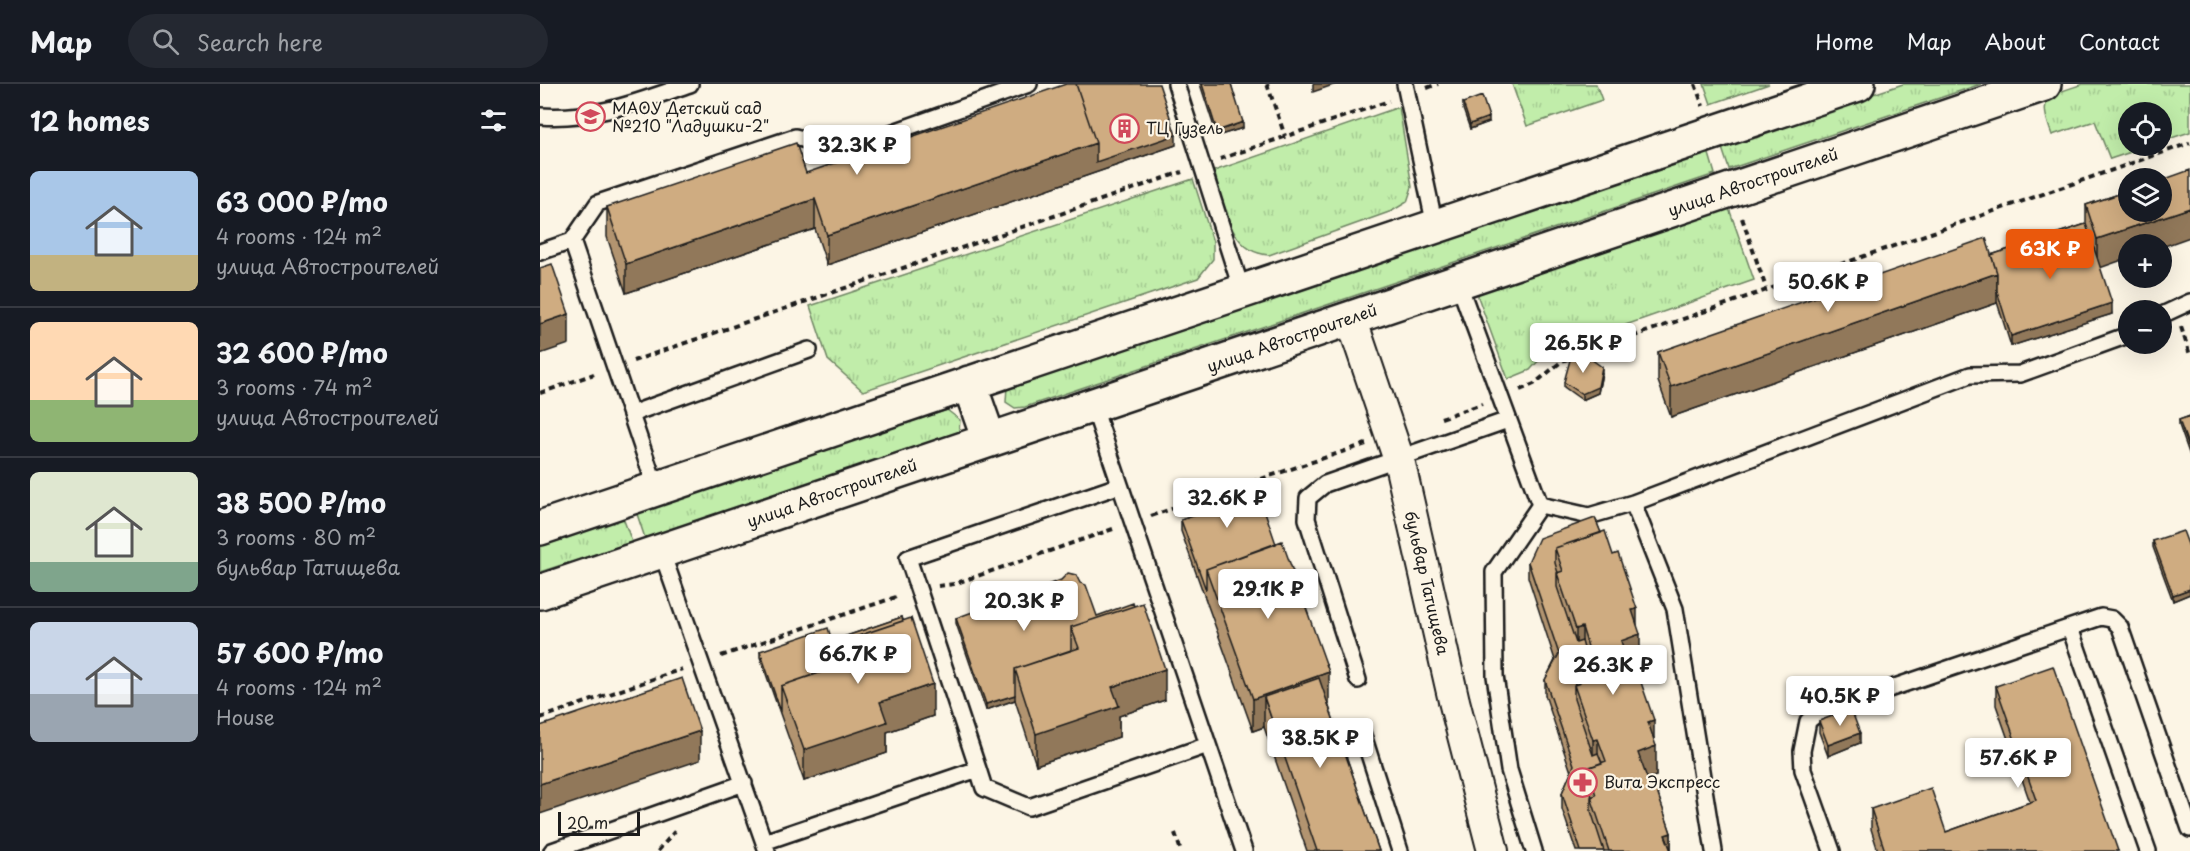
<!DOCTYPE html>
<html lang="en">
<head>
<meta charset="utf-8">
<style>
	:root { --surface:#171b24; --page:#242831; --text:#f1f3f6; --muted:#9ea1a6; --line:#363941; --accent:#ea580c }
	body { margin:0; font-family:"Playpen Sans",sans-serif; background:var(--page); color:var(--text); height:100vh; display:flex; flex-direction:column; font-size:22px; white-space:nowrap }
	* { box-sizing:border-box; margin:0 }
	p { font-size:20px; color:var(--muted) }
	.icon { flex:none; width:33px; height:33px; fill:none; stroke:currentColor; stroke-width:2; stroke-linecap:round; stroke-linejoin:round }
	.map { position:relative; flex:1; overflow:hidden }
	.sheet { display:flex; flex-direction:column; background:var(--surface); width:540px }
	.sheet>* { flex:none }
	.buttons { position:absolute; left:1578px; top:18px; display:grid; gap:12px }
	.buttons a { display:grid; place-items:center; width:54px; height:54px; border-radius:50%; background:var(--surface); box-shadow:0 6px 24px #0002; font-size:30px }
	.scale { position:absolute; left:18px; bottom:15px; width:82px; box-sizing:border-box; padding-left:6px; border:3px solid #1c1c1c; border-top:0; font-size:16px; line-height:21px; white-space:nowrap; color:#1c1c1c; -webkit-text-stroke:4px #fcf5e5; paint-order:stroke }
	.price { position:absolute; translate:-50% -51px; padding:0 14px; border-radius:6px; background:#fff; color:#222; font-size:20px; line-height:39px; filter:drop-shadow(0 2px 3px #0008) }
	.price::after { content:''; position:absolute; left:50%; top:36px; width:18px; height:14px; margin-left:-9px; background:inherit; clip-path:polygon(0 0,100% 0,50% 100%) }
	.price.active { background:var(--accent); color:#fff }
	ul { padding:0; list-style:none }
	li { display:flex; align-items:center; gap:18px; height:150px; padding:0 30px }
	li+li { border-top:2px solid var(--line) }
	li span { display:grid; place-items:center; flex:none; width:168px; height:120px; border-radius:9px; color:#555 }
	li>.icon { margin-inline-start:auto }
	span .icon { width:72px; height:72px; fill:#fffc; stroke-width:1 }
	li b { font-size:26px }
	h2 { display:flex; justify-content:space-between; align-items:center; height:72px; padding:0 30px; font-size:26px }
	header { display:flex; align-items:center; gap:36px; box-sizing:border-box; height:84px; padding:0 30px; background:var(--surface); border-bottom:2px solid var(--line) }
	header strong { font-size:28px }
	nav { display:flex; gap:33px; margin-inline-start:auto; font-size:21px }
	.search { width:420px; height:54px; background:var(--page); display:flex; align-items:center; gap:15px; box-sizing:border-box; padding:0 21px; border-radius:33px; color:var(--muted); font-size:22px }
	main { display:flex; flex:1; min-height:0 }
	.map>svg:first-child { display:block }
	.grass { fill:url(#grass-tufts); stroke:#6e8463; stroke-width:1.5 }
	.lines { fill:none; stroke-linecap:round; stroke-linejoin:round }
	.lane-casing { stroke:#1c1c1c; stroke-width:20 }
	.street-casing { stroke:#1c1c1c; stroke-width:34 }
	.secondary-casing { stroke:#1c1c1c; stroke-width:38 }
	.path { stroke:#1c1c1c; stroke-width:4; stroke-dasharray:6 4.5; stroke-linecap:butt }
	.lane { stroke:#fcf5e5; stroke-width:15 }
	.street { stroke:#fcf5e5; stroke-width:30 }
	.secondary { stroke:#fcf5e5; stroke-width:33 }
	.wall { fill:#b2946f; stroke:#1c1c1c; stroke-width:1.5 }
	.shaded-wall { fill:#91785a; stroke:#1c1c1c; stroke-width:1.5 }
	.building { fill:#cfac81; stroke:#1c1c1c; stroke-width:1.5 }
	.labels { text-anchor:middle; stroke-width:4.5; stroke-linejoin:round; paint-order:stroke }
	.poi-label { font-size:16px; fill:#1c1c1c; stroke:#fcf5e5; text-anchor:start }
	.street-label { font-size:16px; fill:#1c1c1c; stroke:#fcf5e5 }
</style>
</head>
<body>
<header>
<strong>Map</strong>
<div class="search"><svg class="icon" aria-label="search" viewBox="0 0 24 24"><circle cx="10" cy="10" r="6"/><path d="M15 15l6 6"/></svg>Search here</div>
<nav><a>Home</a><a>Map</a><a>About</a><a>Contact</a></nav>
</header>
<main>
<section class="sheet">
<h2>12 homes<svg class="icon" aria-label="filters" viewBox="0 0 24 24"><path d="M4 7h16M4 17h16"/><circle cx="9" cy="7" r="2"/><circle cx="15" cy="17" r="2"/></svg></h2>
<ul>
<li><span style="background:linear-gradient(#a9c7e8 70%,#c2b280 0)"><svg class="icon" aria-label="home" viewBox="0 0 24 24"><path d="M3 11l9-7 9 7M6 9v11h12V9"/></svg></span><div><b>63 000 ₽/mo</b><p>4 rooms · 124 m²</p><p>улица Автостроителей</p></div></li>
<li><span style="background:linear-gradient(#ffd9b3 65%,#8fb573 0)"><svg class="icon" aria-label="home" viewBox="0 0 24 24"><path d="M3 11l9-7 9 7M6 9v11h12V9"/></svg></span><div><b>32 600 ₽/mo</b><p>3 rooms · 74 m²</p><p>улица Автостроителей</p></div></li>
<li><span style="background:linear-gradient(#dfe7d0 75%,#7fa58c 0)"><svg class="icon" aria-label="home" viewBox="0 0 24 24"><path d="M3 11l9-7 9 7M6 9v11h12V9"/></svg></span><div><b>38 500 ₽/mo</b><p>3 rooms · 80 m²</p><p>бульвар Татищева</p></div></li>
<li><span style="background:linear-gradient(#c9d6e8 60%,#9aa5b1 0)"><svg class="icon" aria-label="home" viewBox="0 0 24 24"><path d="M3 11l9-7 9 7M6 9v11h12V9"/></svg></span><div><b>57 600 ₽/mo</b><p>4 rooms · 124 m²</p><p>House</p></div></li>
</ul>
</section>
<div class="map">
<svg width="1650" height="767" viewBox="0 0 1650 767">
	<defs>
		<pattern id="grass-tufts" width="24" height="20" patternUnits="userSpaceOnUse" patternTransform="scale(1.5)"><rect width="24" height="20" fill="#c1edaa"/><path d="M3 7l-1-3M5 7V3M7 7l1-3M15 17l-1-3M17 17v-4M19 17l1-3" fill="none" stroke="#a5cb92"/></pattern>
	</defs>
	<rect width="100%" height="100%" fill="#fcf5e5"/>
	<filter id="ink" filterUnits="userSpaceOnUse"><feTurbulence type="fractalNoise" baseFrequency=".0167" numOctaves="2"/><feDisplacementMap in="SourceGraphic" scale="12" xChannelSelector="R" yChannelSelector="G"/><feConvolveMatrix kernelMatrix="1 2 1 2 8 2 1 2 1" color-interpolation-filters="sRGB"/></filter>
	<g filter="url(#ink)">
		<path class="grass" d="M972 0H1056L1062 16 987 42Z
			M1164 0H1229L1171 20Z
			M1363 0H1441L1189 85 1181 61Z
			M1543 0H1650V48L1622 57V28H1588V62H1609L1570 75 1555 37 1512 51C1497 11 1507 12 1543 0Z
			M859 23 872 103 867 118 852 127 729 171C688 169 684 118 674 87Z
			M1167 63 1175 90 485 323 475 324 466 318 467 302Z
			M653 95 673 158V175L658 194 323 307 288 276 270 222Z
			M1185 113 1214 196 1040 257 1034 255 1031 245 1015 251 1019 262 1014 268 1001 274 990 286 968 295 938 213 939 206Z
			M407 326 420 336 419 347 415 351 105 454 96 427Z
			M82 431 92 458 0 488V458Z"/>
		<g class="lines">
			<defs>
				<path id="lane" d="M636 0 702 207
					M865 0 895 142
					M0 32C54 36 100 17 150 0
					M32 157 116 404
					M0 168 32 157 58 119 255 53 303 66 489 0
					M918 198 1000 421 1049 432 1093 419 1430 291 1480 290 1588 251
					M1622 231 1650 218
					M553 321 704 767
					M91 330 269 266
					M1093 419 1135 525 1174 767
					M121 466 227 767
					M1530 544 1608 767
					M818 596 767 435 768 414 785 400 968 336
					M822 648 860 767
					M438 685 368 474 578 402
					M224 758 438 685 444 704 489 723 668 661
					M12 767 204 699
					M994 767 969 686 955 592 954 488 1000 421
					M1292 767 1263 686 1262 667 1268 637 1278 629 1561 533 1572 535 1580 543 1650 745"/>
				<path id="street" d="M811 234 859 376 914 617 953 767"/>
				<path id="secondary" d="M429 299 449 356
					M0 444 1318 0
					M0 508 1504 0"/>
			</defs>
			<use href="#lane" class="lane-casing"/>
			<use href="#street" class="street-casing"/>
			<use href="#secondary" class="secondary-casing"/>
			<path class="path" d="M727 0 745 52
				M1155 0 1163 22
				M887 4 898 0
				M680 75 849 17
				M1202 134 1226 204
				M1641 243 1650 271
				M93 277 642 88
				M980 306 994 300 1022 277 1650 59
				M0 309 54 290
				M901 334 942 320
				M691 405 826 360
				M611 432 658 416
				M398 502 414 500 573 445
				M181 572 359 512
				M0 634 142 585
				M635 749 641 767
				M118 767 135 747"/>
			<use href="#lane" class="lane"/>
			<use href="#street" class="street"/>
			<use href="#secondary" class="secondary"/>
		</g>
		<path class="wall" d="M660 0H691L703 44 677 52Z
			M923 19 949 38 930 45 923 25Z
			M636 61 287 181 275 145 86 209 67 153V123L266 89Z
			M1588 107 1560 184 1572 230 1471 262 1457 218V219L1131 333 1118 297V268L1451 171 1546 140V121Z
			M1062 289 1058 309 1042 316 1024 303V298Z
			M1650 332V372L1639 341V336Z
			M655 416 698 418 789 620H788L839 767H767L724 643 713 647 641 447V436L656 431 655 427Z
			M1055 434 1097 542 1100 580 1095 582 1114 655 1116 692 1112 693 1131 749V767H1036L1022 725V709L1031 688 1005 611V596L1015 576 988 493V478Z
			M1613 457 1650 463V510L1633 517 1613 463Z
			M557 532 625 616 579 632V653L496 681 475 616 446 626 416 539V534Z
			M362 533 393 632 347 648V669L264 697 220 573V567L292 557Z
			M1456 602 1578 767H1338L1331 745V725L1406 748 1490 718 1456 621Z
			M1279 637 1320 659 1288 672 1279 648Z"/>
		<path class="shaded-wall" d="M773 0H796L773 8Z
			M949 33V38L930 45V40Z
			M703 38V44L677 52V47Z
			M636 51V61L287 181V151L556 59Z
			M275 115V145L86 209V180Z
			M1650 124V153L1622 163V160H1588V174L1557 185V155Z
			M1457 189V219L1131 333V303Z
			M1572 219V230L1471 262V252Z
			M29 230V260L0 270V240Z
			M1062 283V289L1058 309 1042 316V310Z
			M1650 505V510L1633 517V511Z
			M1097 525V551L1100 550V580L1081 587V557L1092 526Z
			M1042 543V573L1036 575V545Z
			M625 585V616L579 632V653L496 681V650L572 603Z
			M789 588V620L733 639 724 613V643L713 647V615Z
			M393 600V632L347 648V669L264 697V666L340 618Z
			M475 611V616L446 626V620Z
			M1114 636V663L1116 662V692L1098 698V669L1108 638Z
			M160 647V676L0 730V700Z
			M1320 649V659L1288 672V661Z
			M1058 655V684L1053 686V656Z
			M1131 749V767L1125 751Z"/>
		<path class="building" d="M526 0H536L556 59 287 151 275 115 86 180 67 123 256 59 266 89Z
			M536 0H619L636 51 556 78V59Z
			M662 0H691L703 38 677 47Z
			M942 12 949 33 930 40 923 19Z
			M1650 86V124L1557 155 1546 121 1588 107V128H1622V96Z
			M1546 140 1572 219 1471 252 1457 207V189L1451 171Z
			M1446 154 1457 189 1131 303 1118 268Z
			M12 180 29 230 0 240V184Z
			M1044 270 1062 283 1058 303 1042 310 1024 298 1030 276Z
			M1650 332V366L1639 336Z
			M693 403 698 418 719 410 736 460 666 485V506L641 436 659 430 655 416Z
			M1055 434 1061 449 1015 464V479L1018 489H1017V503L1036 559 1042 557 1045 568 1031 573V587L1035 600 1034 601V615L1053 671 1058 669 1062 679 1047 684V698L1052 713H1051V727L1064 767H1041L1022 709 1034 681 1005 596 1019 570 988 478 999 454Z
			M1065 447 1073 471 1078 469 1097 525 1092 526 1100 550 1081 557 1089 583 1095 581 1114 636 1108 638 1116 662 1098 669 1107 694 1112 693 1131 749 1125 751 1131 767H1069L1051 713 1056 711 1047 684 1066 677 1058 655 1053 656 1034 601 1040 599 1031 573 1049 566 1042 543 1036 545 1017 489 1023 487 1015 464Z
			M1643 447 1649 463H1650V505L1633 511 1613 457Z
			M742 457 789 588 713 615 666 485Z
			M528 489 536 491 540 499 546 501 557 532 593 519 594 522 531 543V566L475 585V611L446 620 416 534 521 496Z
			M603 519 625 585 572 603 579 622 496 650 475 585 539 564 531 543Z
			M362 533 363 537 300 558V582L241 602V628L220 567 288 544 292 557Z
			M371 534 393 600 340 618 347 638 264 666 241 602 307 579 300 558Z
			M1513 582 1578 767H1345L1331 725 1391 704 1406 748 1496 716 1456 602Z
			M142 594 160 647 0 700V642Z
			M779 594 839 767H777L724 613Z
			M1311 625 1320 649 1288 661 1279 637Z"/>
	</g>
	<defs>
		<symbol id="school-ring" viewBox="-11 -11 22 22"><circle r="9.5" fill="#fcf5e5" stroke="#d1495b" stroke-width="1.5"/><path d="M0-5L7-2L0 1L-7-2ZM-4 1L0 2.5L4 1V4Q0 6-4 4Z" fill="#d1495b"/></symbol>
		<symbol id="building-ring" viewBox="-11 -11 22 22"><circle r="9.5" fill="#fcf5e5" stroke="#d1495b" stroke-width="1.5"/><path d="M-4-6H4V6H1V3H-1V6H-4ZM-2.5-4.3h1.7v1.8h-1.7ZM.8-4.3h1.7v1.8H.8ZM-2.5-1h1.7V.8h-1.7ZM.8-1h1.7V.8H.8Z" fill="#d1495b"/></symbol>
		<symbol id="pharmacy-ring" viewBox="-11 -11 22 22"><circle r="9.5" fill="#fcf5e5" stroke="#d1495b" stroke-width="1.5"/><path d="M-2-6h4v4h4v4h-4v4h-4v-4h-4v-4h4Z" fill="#d1495b"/></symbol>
	</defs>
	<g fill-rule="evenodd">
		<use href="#school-ring" x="34" y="16" width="33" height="33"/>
		<use href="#building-ring" x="568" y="28" width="33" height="33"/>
		<use href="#pharmacy-ring" x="1026" y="682" width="33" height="33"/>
	</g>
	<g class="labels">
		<g class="poi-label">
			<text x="72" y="30">МАОУ Детский сад<tspan x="72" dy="18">№210 "Ладушки-2"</tspan></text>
			<text x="606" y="50">ТЦ Гузель</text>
			<text x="1064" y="704">Вита Экспресс</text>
		</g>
		<g class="street-label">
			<text transform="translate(1213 98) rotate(-19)" y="6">улица Автостроителей</text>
			<text transform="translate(752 254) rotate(-19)" y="6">улица Автостроителей</text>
			<text transform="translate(292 409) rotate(-19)" y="6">улица Автостроителей</text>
			<text transform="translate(887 499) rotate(77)" y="6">бульвар Татищева</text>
		</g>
	</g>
</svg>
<div class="buttons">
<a><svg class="icon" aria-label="locate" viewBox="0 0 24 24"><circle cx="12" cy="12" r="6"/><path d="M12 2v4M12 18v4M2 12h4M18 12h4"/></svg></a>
<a><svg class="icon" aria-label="layers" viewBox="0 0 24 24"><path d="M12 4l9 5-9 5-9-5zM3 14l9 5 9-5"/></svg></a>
<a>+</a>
<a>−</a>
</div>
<div class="scale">20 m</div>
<b class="price" style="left:317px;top:92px">32.3K ₽</b>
<b class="price active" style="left:1510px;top:196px">63K ₽</b>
<b class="price" style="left:1288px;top:229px">50.6K ₽</b>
<b class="price" style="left:1043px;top:290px">26.5K ₽</b>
<b class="price" style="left:687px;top:445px">32.6K ₽</b>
<b class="price" style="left:728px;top:536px">29.1K ₽</b>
<b class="price" style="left:484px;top:548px">20.3K ₽</b>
<b class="price" style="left:318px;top:601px">66.7K ₽</b>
<b class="price" style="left:1073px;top:612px">26.3K ₽</b>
<b class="price" style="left:1300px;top:643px">40.5K ₽</b>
<b class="price" style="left:780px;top:685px">38.5K ₽</b>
<b class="price" style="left:1478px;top:705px">57.6K ₽</b>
</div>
</main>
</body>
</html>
